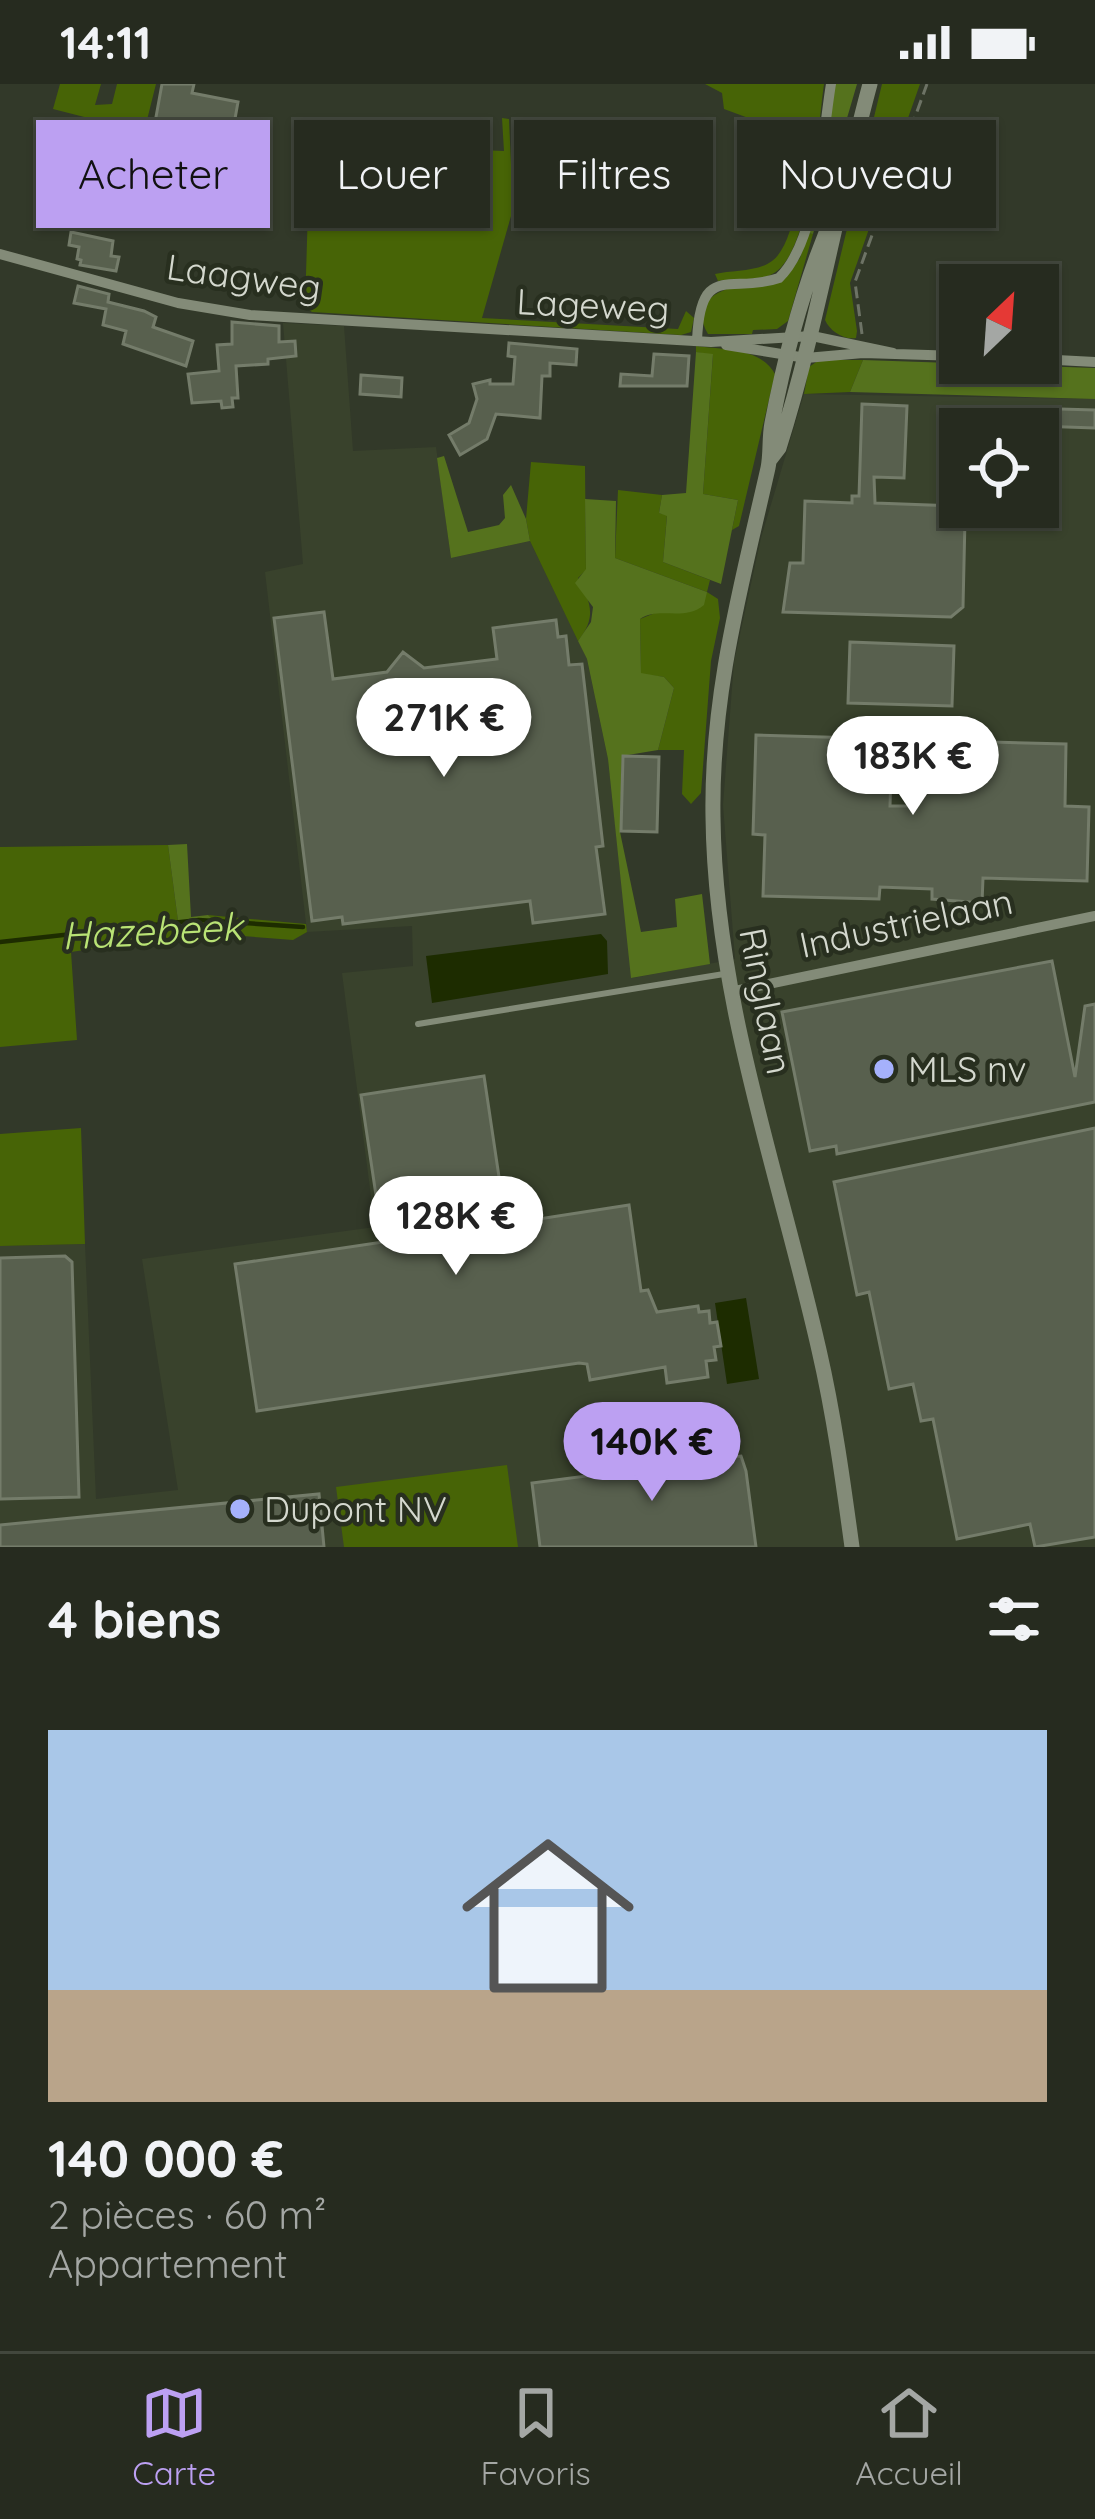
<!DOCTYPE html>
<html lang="fr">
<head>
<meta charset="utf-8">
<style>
	:root { --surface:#262b1f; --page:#32372c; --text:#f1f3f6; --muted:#a4a7a4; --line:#42473d; --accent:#bca0f2 }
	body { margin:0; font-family:Quicksand,sans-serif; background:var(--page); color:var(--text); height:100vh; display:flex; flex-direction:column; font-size:45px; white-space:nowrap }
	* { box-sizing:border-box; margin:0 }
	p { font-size:39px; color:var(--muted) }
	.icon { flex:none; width:66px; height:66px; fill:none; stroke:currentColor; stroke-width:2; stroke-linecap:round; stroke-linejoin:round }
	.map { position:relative; height:1463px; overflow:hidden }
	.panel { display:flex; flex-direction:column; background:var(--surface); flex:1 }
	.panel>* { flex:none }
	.top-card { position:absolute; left:36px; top:36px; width:1023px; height:108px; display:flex; gap:24px }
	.needle { width:78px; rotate:25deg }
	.fabs { position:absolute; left:939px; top:180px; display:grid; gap:24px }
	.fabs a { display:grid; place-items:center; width:120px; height:120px; border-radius:0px; background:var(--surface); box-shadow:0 3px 9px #0004,0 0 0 3px var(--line); font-size:60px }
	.price { position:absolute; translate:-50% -102px; padding:0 27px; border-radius:42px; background:#fff; color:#222; font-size:39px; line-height:78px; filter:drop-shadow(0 3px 6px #0008) }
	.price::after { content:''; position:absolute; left:50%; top:72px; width:36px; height:27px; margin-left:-18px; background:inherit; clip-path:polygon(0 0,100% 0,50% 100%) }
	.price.current { background:var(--accent); color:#111 }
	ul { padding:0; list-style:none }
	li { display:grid; align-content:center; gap:24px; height:636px; padding:0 48px }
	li+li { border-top:3px solid var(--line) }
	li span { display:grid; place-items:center; height:372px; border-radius:0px; color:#555 }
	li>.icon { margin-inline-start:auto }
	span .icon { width:216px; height:216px; fill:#fffc; stroke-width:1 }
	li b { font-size:51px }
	h2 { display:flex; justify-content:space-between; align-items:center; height:144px; padding:0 48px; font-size:51px }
	.chip { padding:0 42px; border-radius:0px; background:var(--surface); box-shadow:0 3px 9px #0004,0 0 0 3px var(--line); font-size:42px; line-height:108px }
	.chip.current { background:var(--accent); color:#111 }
	.status { display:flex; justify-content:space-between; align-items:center; height:84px; padding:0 60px; background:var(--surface); direction:ltr }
	.status svg { height:33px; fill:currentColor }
	.menu { display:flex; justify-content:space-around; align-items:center; height:168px; border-top:3px solid var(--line); background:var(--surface); font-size:33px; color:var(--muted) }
	.menu a { display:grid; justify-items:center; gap:6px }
	.menu .current { color:var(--accent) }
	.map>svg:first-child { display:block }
	.built { fill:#39422c; fill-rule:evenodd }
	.green { fill:#476406 }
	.forest { fill:#55721d }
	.water { fill:#1d2c00 }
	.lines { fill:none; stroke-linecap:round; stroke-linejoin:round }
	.stream { stroke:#1d2c00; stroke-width:4.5 }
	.building { fill:#58604e; stroke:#747c6a; stroke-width:3 }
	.path { stroke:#6d7365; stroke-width:3; stroke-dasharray:12 6; stroke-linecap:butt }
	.service { stroke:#838b78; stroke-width:6 }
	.minor { stroke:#838b78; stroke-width:10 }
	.secondary { stroke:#838b78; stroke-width:15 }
	.poi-dot { fill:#a5b1fc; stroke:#282f1f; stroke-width:4.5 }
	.labels { text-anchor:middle; stroke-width:9; stroke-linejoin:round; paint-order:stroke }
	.street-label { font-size:36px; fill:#d4d8ce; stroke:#282f1f }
	.poi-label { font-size:36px; fill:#d4d8ce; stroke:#282f1f; text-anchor:start }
	.water-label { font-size:39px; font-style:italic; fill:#b9e375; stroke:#282f1f }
</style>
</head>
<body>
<div class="status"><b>14:11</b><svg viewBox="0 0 49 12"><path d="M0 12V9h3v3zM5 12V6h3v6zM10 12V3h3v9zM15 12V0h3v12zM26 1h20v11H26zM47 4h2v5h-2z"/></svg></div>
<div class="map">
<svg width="1095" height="1463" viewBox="0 0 1095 1463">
	<rect width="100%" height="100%" fill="#323929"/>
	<path class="built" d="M283 239 344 242 353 367 436 363 451 474 530 457 587 575 608 675 632 894 735 875 723 721 734 578 761 454 804 310 1095 315V1463H0V1162L85 1160 96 1415 178 1406 142 1175 375 1143 342 889 413 882 412 842 307 848 265 488 303 480ZM960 345H1038V423H960Z"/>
	<path class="green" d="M60 0H101L95 21 112 20 117 0H156L139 68 91 57 96 36 53 25Z
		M705 0H824C818 42 811 167 774 189 760 198 735 194 718 197L715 190C732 186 758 188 772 177 797 159 801 85 806 55L724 25 722 9Z
		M882 0H920L850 199 857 247 856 254C843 256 830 247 825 236Z
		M502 34 509 35 513 125 482 234 678 245 686 227 694 234 691 248 681 251 312 228 305 223 310 59 504 67Z
		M808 149 813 150 788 237 777 245 753 246 752 250H708C680 202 758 198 786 193L800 174Z
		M696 262C723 266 760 263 775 290L739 442 732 446 738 416 703 410 713 271 696 268Z
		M819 276H863L850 308 804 310 809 283Z
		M531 378 585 382 586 486 578 494C591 519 597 533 578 557L530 457 526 435Z
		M618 406 662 411 659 429 667 431 663 478 710 496 707 508 718 515 720 534 711 577 701 709 691 720 682 710 684 666H658L674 604 664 593 641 590 640 535 707 508 615 474Z
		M168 761 180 852 71 868 77 956 0 963V763Z
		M208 831 306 840 307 848 293 856 203 849 211 844 212 836Z
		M81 1044 85 1160 0 1162V1050Z
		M507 1381 518 1463H344L336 1403Z"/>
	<path class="forest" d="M834 0H857L813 150 808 149Z
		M696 268 713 270 703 410 738 416 721 500 663 478 667 432 659 429 662 411 686 409Z
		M863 276 1095 284V315L850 308Z
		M444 372 468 448 499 441 505 434 503 411 511 401 526 435 530 457 451 474 437 374Z
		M585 415 616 417 615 474 707 508 704 521C684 538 659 522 640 535L641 589 664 593 674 604 658 666 622 672 620 748 641 848 677 843 675 815 702 810 710 880 631 894 608 675 587 575 578 557 591 538 593 523 575 499 586 485Z
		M187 760 191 833 208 831 213 836 210 844 180 852 168 761Z"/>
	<path class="water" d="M601 850 607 857 608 890 432 919 426 872Z
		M746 1214 759 1295 727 1300 715 1219Z"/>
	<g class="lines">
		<path class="stream" d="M0 858 199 836 303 843"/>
	</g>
	<path class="building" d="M162 0H194L192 9 238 18 228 74 182 66 180 72 150 66Z
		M71 148 113 157 111 172 119 173 116 187 80 181 81 176 77 175 79 163 69 161Z
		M78 202 109 210 108 218 144 227 156 233 153 243 193 257 186 282 123 260 126 247 103 241 106 225 74 219Z
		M232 238 279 242V258L295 257 296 272 268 275V280L236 282 238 314H232L233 323 222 324 221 317 192 319 188 290 219 287 217 261 232 260Z
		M509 259 577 265 576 281 550 279V292H542L540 334 496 330 487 355 460 371 449 351 469 339 477 315 473 300 490 296V300H513L515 273 508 272Z
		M654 270 689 272 687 302H620L621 290 652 292Z
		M361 291 402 294 401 313 360 310Z
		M862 320 907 322 904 394 874 393 875 419 956 422 965 435 963 523 951 533 783 528 790 479H803L805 417 852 419V412H859Z
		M994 323 1095 326V344L1012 341V345H993Z
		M324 528 333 595 387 588 403 568 424 584 497 575 493 544 556 536 558 553 566 552 569 581 582 580 603 762 596 763 605 830 533 839 530 817 343 840 342 833 312 837 274 534Z
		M850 558 954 562 952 622 848 619Z
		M756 651 892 655 890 722H915L917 656 1066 660 1065 722 1089 723 1087 797 983 794 982 819 932 815V805L880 803 879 815 763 812 765 751 753 750Z
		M623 672 659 673 657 748 621 747Z
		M1052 877 1075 993 1085 922 1095 920V1018L837 1070 836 1062 810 1067 782 928Z
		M484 992 506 1140 629 1121 641 1207 648 1206 657 1228 698 1222 699 1228 709 1227 710 1239 717 1238 721 1262 714 1263 716 1276 706 1277 708 1293 667 1299 665 1283 590 1296 587 1280 579 1279 257 1327 235 1180 383 1158 361 1011Z
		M1095 1044V1453L1035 1463 1030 1440 957 1455 933 1335 921 1337 913 1300 889 1305 869 1208 857 1211 834 1098Z
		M65 1172 72 1178 79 1413 0 1415V1174Z
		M726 1354 729 1373 741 1372 746 1387 756 1463H540L532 1399 625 1387 624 1378 705 1368 703 1357Z
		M319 1410 324 1463H0V1441Z"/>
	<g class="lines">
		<path class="path" d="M862 250 855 198 927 0"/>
		<path class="service" d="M418 940 724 890"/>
		<path class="minor" d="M0 170 178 219 250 231 711 258 812 252 893 269
			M697 257C700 176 731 211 779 194 818 157 822 53 831 0
			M726 261 806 274 863 269 960 272
			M1038 275 1095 278
			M730 908 1095 832"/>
		<path class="secondary" d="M837 123C806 192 786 266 772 339 769 354 771 370 768 384 741 503 711 610 713 733 715 916 779 1089 819 1266 834 1331 843 1397 852 1463
			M769 377 779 364C817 244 837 121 870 0"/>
	</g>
	<g class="poi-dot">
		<circle cx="884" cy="985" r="12"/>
		<circle cx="240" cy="1425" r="12"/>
	</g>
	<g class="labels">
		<g class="street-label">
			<text transform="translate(244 193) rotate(8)" y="13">Laagweg</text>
			<text transform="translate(593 221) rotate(3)" y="13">Lageweg</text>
			<text transform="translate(906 839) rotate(-12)" y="13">Industrielaan</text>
			<text transform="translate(766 917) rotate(79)" y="13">Ringlaan</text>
		</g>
		<g class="poi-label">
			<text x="908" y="998">MLS nv</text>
			<text x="264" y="1438">Dupont NV</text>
		</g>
		<g class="water-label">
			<text transform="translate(152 847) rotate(-3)" y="14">Hazebeek</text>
		</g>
	</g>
</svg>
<div class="fabs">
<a><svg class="needle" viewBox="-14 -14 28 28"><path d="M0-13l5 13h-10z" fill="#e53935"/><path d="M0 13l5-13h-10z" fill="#a4a7a4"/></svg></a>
<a><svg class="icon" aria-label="locate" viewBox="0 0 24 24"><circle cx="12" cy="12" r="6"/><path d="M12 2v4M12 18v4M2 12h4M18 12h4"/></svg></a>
</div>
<b class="price" style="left:444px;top:696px">271K €</b>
<b class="price" style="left:913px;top:734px">183K €</b>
<b class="price" style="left:456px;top:1194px">128K €</b>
<b class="price current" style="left:652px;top:1420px">140K €</b>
<div class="top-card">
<a class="chip current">Acheter</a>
<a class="chip">Louer</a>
<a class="chip">Filtres</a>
<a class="chip">Nouveau</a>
</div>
</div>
<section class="panel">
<h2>4 biens<svg class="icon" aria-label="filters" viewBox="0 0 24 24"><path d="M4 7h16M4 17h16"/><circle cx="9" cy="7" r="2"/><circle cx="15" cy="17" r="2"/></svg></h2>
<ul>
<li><span style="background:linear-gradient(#a9c7e8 70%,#b9a48a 0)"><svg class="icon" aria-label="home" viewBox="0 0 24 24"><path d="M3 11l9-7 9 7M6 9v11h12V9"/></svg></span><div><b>140 000 €</b><p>2 pièces · 60 m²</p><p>Appartement</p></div></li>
</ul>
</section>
<nav class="menu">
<a class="current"><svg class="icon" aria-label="map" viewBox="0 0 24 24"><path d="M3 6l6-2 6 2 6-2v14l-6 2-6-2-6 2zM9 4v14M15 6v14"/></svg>Carte</a>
<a><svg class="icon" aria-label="saved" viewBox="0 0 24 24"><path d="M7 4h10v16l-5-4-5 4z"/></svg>Favoris</a>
<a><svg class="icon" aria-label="home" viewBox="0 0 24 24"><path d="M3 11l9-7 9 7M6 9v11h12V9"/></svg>Accueil</a>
</nav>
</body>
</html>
